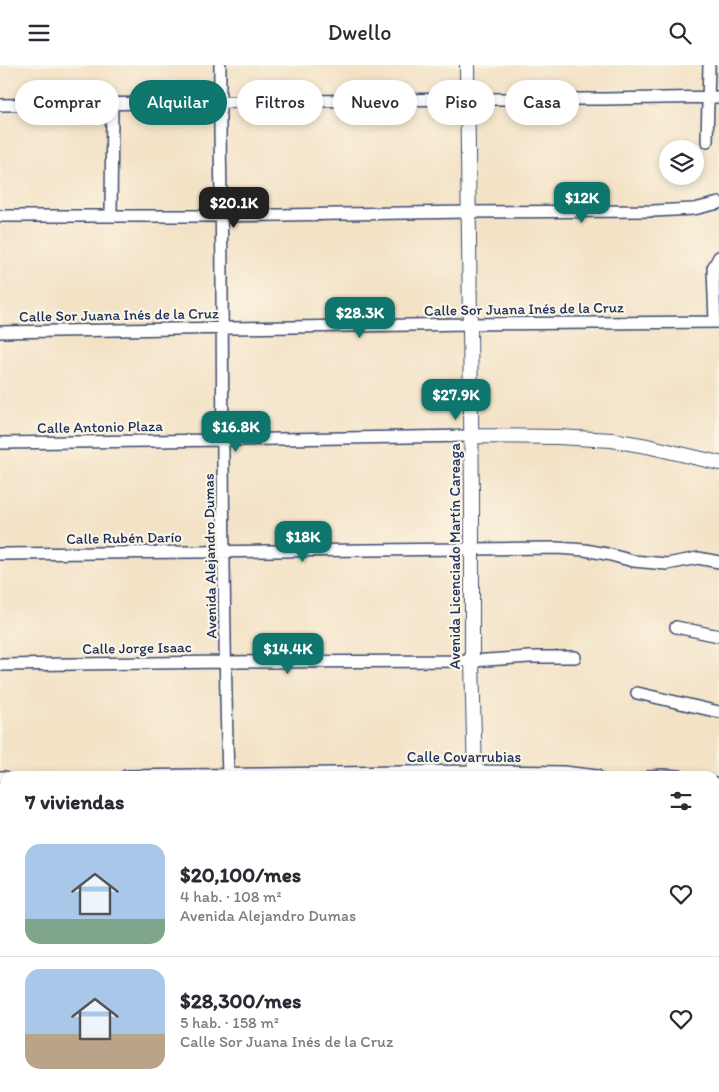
<!DOCTYPE html>
<html lang="es">
<head>
<meta charset="utf-8">
<style>
	:root { --surface:#fff; --page:#f2f2f3; --text:#2b2b33; --muted:#7c7c81; --line:#e1e1e2; --accent:#0f766e }
	body { margin:0; font-family:Itim,sans-serif; background:var(--page); color:var(--text); height:100vh; display:flex; flex-direction:column; font-size:19px; white-space:nowrap }
	* { box-sizing:border-box; margin:0 }
	p { font-size:16px; color:var(--muted) }
	.icon { flex:none; width:28px; height:28px; fill:none; stroke:currentColor; stroke-width:2; stroke-linecap:round; stroke-linejoin:round }
	.map { position:relative; flex:1; overflow:hidden }
	.panel { position:absolute; left:0px; top:706px; width:720px; height:321px; display:flex; flex-direction:column; background:var(--surface); border-radius:15px 15px 0 0; box-shadow:0 2px 8px #0003 }
	.panel>* { flex:none }
	.banner { position:absolute; left:15px; top:15px; width:690px; height:45px; display:flex; gap:10px }
	.buttons { position:absolute; left:659px; top:75px; display:grid; gap:10px }
	.buttons a { display:grid; place-items:center; width:45px; height:45px; border-radius:50%; background:var(--surface); box-shadow:0 2px 8px #0003; font-size:25px }
	.price { position:absolute; translate:-50% -42px; padding:0 11px; border-radius:10px; background:var(--accent); color:#fff; font-size:16px; line-height:32px; filter:drop-shadow(0 1px 2px #0008) }
	.price::after { content:''; position:absolute; left:50%; top:30px; width:15px; height:11px; margin-left:-8px; background:inherit; clip-path:polygon(0 0,100% 0,50% 100%) }
	.price.current { background:#222; color:#fff }
	ul { padding:0; list-style:none }
	li { display:flex; align-items:center; gap:15px; height:125px; padding:0 25px }
	li+li { border-top:1px solid var(--line) }
	li span { display:grid; place-items:center; flex:none; width:140px; height:100px; border-radius:15px; color:#555 }
	li>.icon { margin-inline-start:auto }
	span .icon { width:60px; height:60px; fill:#fffc; stroke-width:1 }
	li b { font-size:21px }
	h2 { display:flex; justify-content:space-between; align-items:center; height:60px; padding:0 25px; font-size:21px }
	.chip { padding:0 18px; border-radius:22px; background:var(--surface); box-shadow:0 2px 8px #0003; font-size:18px; line-height:45px }
	.chip.current { background:var(--accent); color:#fff }
	header { display:flex; justify-content:space-between; align-items:center; height:65px; padding:0 25px; background:var(--surface); font-size:22px; font-weight:600 }
	.map>svg:first-child { display:block }
	.lines { fill:none; stroke-linecap:round; stroke-linejoin:round }
	.minor-casing { stroke:#3b4a6e; stroke-width:14 }
	.tertiary-casing { stroke:#3b4a6e; stroke-width:16 }
	.minor { stroke:#fff; stroke-width:11 }
	.tertiary { stroke:#fff; stroke-width:14 }
	.labels { text-anchor:middle; stroke-width:4.5; stroke-linejoin:round; paint-order:stroke }
	.street-label { font-size:15px; fill:#1b2f5e; stroke:#fcf5e5 }
</style>
</head>
<body>
<header><svg class="icon" aria-label="menu" viewBox="0 0 24 24"><path d="M4 6h16M4 12h16M4 18h16"/></svg>Dwello<svg class="icon" aria-label="search" viewBox="0 0 24 24"><circle cx="10" cy="10" r="6"/><path d="M15 15l6 6"/></svg></header>
<div class="map">
<svg width="719" height="1027" viewBox="0 0 719 1027">
	<rect width="100%" height="100%" fill="#fcf5e5"/>
	<filter id="ink" filterUnits="userSpaceOnUse"><feTurbulence type="fractalNoise" baseFrequency=".02" numOctaves="2"/><feDisplacementMap in="SourceGraphic" scale="10" xChannelSelector="R" yChannelSelector="G"/><feConvolveMatrix kernelMatrix="1 2 1 2 8 2 1 2 1" color-interpolation-filters="sRGB"/></filter>
	<filter id="wash" filterUnits="userSpaceOnUse"><feTurbulence type="fractalNoise" baseFrequency=".0096" numOctaves="4" result="noise"/><feDisplacementMap in="SourceGraphic" scale="20" xChannelSelector="R" yChannelSelector="G"/><feGaussianBlur stdDeviation="1.12" result="paint"/><feColorMatrix in="noise" values="0 0 0 0 0 0 0 0 0 0 0 0 0 0 0 0 0 1.4 0 .05"/><feComposite in="paint" operator="in"/></filter>
	<g filter="url(#wash)">
		<rect width="100%" height="100%" fill="#f3e2c6"/>
	</g>
	<g filter="url(#ink)">
		<g class="lines">
			<defs>
				<path id="minor" d="M220 0C219 74 222 149 222 223 223 386 223 549 228 711
					M0 40 467 34H605L719 32
					M707 76 709 0
					M0 151H222L468 147 653 146 694 144 719 138
					M111 151 112 39
					M715 257 713 203 719 192
					M0 267 469 259 719 257
					M0 378 224 375 471 371
					M0 489C186 487 372 484 557 483L585 485 607 489 633 496 667 499 698 493 719 497
					M676 562 719 571
					M0 600 226 597 472 596 529 592H575
					M637 628 719 647
					M126 711 474 706 563 707 597 711
					M651 711 662 710 680 711
					M0 712H5
					M715 718 719 719
					M715 922 719 923
					M715 994 719 995
					M73 1022 74 1026
					M150 1027V1022
					M231 1027V1022"/>
				<path id="tertiary" d="M467 0 472 432V596L475 711
					M471 371 558 372 612 375 647 381 719 398
					M0 769 5 770
					M715 772 719 755
					M715 850 719 833
					M476 1027 477 1022
					M656 1027 657 1022
					M674 1027 675 1022"/>
			</defs>
			<use href="#minor" class="minor-casing"/>
			<use href="#tertiary" class="tertiary-casing"/>
			<use href="#minor" class="minor"/>
			<use href="#tertiary" class="tertiary"/>
		</g>
	</g>
	<g class="labels">
		<g class="street-label">
			<text transform="translate(524 244) rotate(-1)" y="5">Calle Sor Juana Inés de la Cruz</text>
			<text transform="translate(119 250) rotate(-1)" y="5">Calle Sor Juana Inés de la Cruz</text>
			<text transform="translate(100 362) rotate(-1)" y="5">Calle Antonio Plaza</text>
			<text transform="translate(124 473) rotate(-1)" y="5">Calle Rubén Darío</text>
			<text transform="translate(210 491) rotate(-91)" y="5">Avenida Alejandro Dumas</text>
			<text transform="translate(455 491) rotate(-90)" y="5">Avenida Licenciado Martín Careaga</text>
			<text transform="translate(137 583) rotate(-1)" y="5">Calle Jorge Isaac</text>
			<text x="464" y="697">Calle Covarrubias</text>
		</g>
	</g>
</svg>
<div class="buttons">
<a><svg class="icon" aria-label="layers" viewBox="0 0 24 24"><path d="M12 4l9 5-9 5-9-5zM3 14l9 5 9-5"/></svg></a>
</div>
<b class="price" style="left:582px;top:159px">$12K</b>
<b class="price current" style="left:234px;top:164px">$20.1K</b>
<b class="price" style="left:360px;top:274px">$28.3K</b>
<b class="price" style="left:456px;top:356px">$27.9K</b>
<b class="price" style="left:236px;top:388px">$16.8K</b>
<b class="price" style="left:303px;top:498px">$18K</b>
<b class="price" style="left:288px;top:610px">$14.4K</b>
<div class="banner">
<a class="chip">Comprar</a>
<a class="chip current">Alquilar</a>
<a class="chip">Filtros</a>
<a class="chip">Nuevo</a>
<a class="chip">Piso</a>
<a class="chip">Casa</a>
</div>
<section class="panel">
<h2>7 viviendas<svg class="icon" aria-label="filters" viewBox="0 0 24 24"><path d="M4 7h16M4 17h16"/><circle cx="9" cy="7" r="2"/><circle cx="15" cy="17" r="2"/></svg></h2>
<ul>
<li><span style="background:linear-gradient(#a9c7e8 75%,#7fa58c 0)"><svg class="icon" aria-label="home" viewBox="0 0 24 24"><path d="M3 11l9-7 9 7M6 9v11h12V9"/></svg></span><div><b>$20,100/mes</b><p>4 hab. · 108 m²</p><p>Avenida Alejandro Dumas</p></div><svg class="icon" aria-label="heart" viewBox="0 0 24 24"><path d="M12 20l-8-8c-3-5 5-10 8-4 3-6 11-1 8 4z"/></svg></li>
<li><span style="background:linear-gradient(#a9c7e8 65%,#b9a48a 0)"><svg class="icon" aria-label="home" viewBox="0 0 24 24"><path d="M3 11l9-7 9 7M6 9v11h12V9"/></svg></span><div><b>$28,300/mes</b><p>5 hab. · 158 m²</p><p>Calle Sor Juana Inés de la Cruz</p></div><svg class="icon" aria-label="heart" viewBox="0 0 24 24"><path d="M12 20l-8-8c-3-5 5-10 8-4 3-6 11-1 8 4z"/></svg></li>
</ul>
</section>
</div>
</body>
</html>
